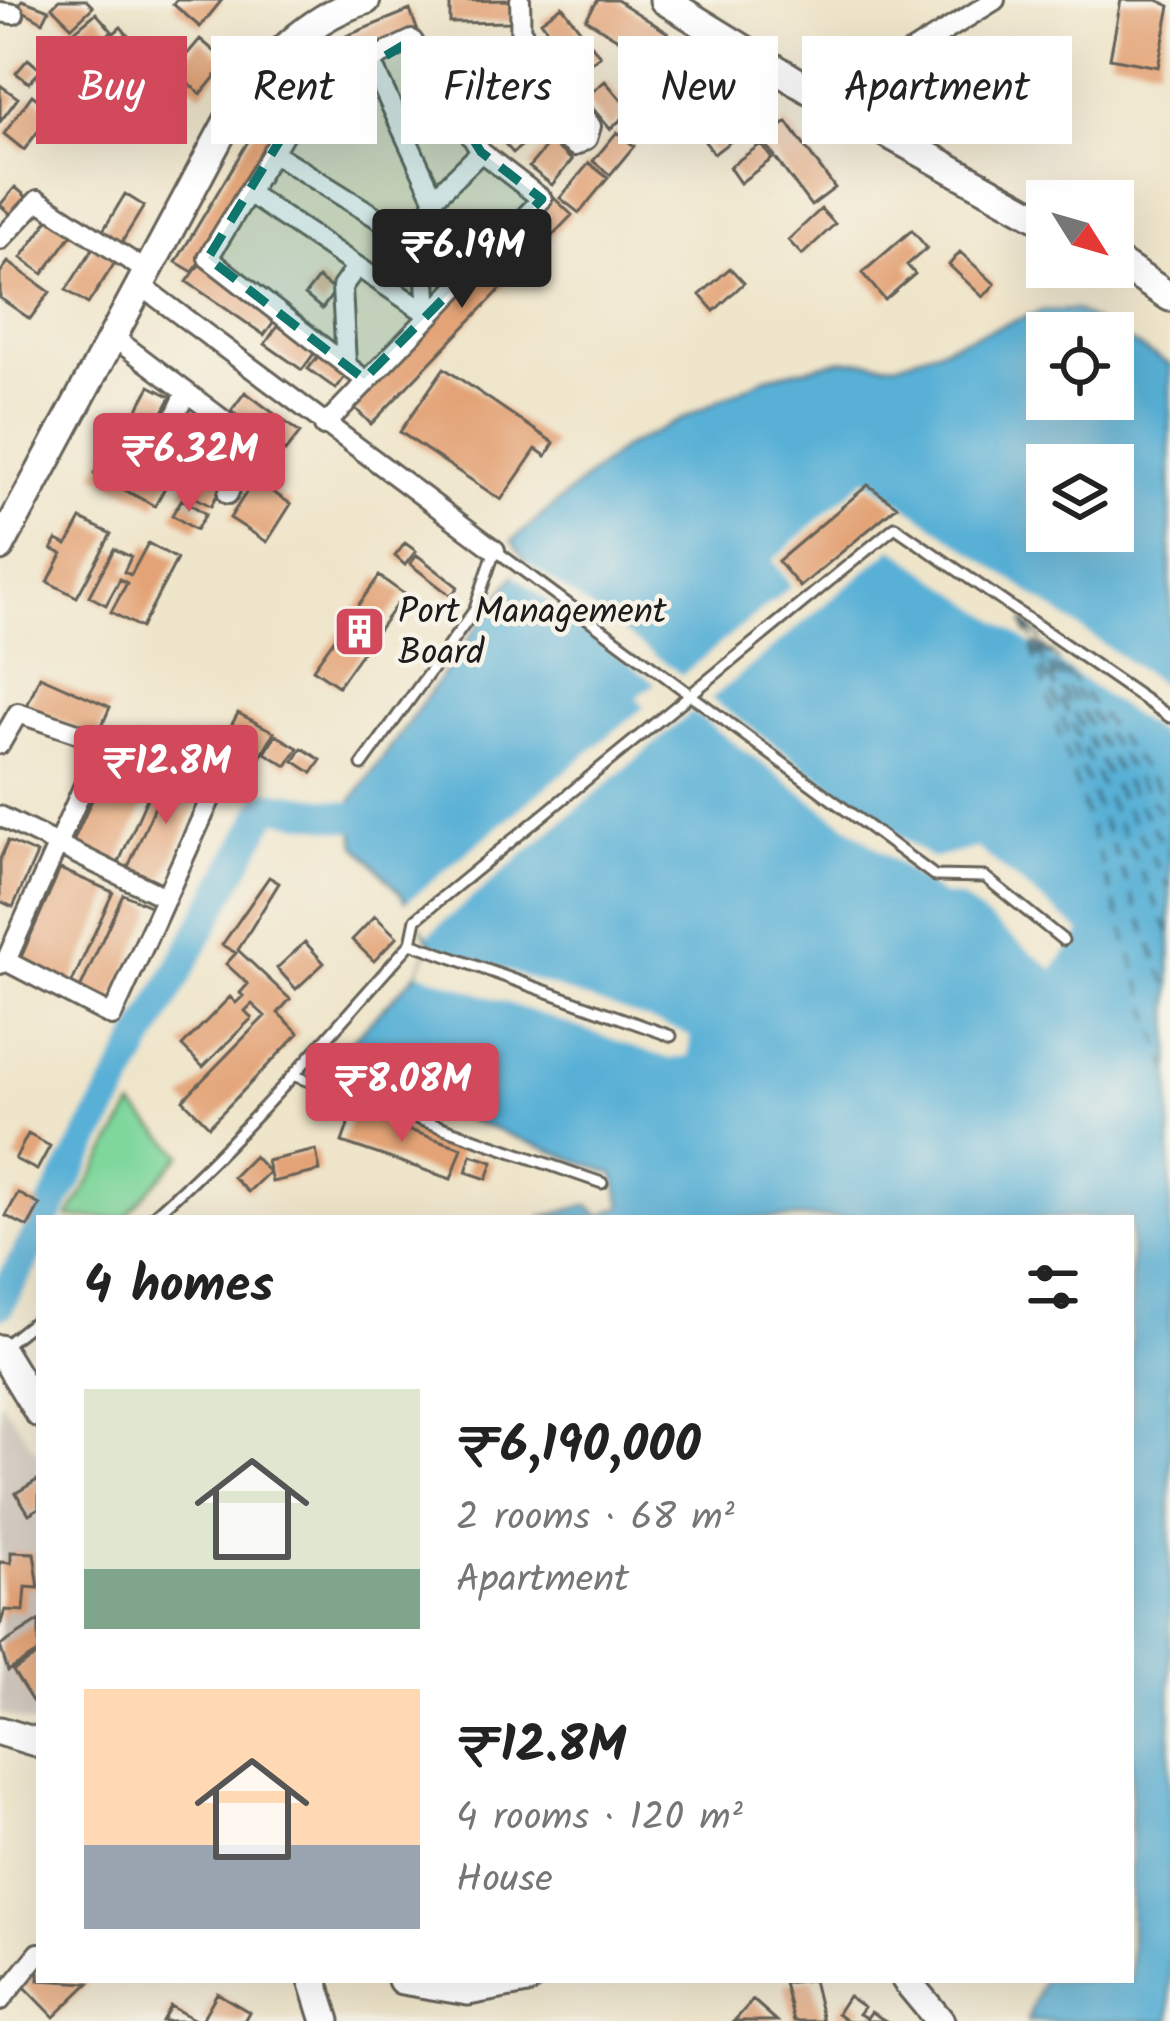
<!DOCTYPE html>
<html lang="en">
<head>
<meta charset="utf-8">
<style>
	:root { --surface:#fff; --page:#f6f6f6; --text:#222; --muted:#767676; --accent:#d1495b }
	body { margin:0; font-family:Kalam,sans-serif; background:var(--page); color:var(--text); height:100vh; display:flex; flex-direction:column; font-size:45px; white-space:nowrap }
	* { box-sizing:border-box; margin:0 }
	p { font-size:39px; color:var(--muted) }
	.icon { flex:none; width:66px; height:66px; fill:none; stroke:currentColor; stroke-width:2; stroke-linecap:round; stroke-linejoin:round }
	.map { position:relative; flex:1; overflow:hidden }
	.drawer { position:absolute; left:36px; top:1215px; width:1098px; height:768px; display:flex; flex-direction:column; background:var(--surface); border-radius:0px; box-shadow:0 12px 48px #0002 }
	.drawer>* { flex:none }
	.hud { position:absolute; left:36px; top:36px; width:1098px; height:108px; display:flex; gap:24px }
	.needle { width:78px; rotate:127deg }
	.controls { position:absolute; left:1026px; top:180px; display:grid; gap:24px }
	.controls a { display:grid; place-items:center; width:108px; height:108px; border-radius:0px; background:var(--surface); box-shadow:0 12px 48px #0002; font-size:60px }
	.price { position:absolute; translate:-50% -102px; padding:0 27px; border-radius:12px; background:var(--accent); color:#fff; font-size:39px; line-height:78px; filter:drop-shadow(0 3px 6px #0008) }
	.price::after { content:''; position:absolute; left:50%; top:72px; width:36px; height:27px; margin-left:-18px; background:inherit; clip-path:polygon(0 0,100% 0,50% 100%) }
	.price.active { background:#222; color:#fff }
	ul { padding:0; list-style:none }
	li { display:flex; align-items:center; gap:36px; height:300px; padding:0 48px }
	li span { display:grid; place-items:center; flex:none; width:336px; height:240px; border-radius:0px; color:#555 }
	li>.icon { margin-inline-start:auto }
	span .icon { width:144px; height:144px; fill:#fffc; stroke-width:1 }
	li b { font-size:51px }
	h2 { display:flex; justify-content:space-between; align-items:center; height:144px; padding:0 48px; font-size:51px }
	.pill { padding:0 42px; border-radius:0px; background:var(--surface); box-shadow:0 12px 48px #0002; font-size:42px; line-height:108px }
	.pill.active { background:var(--accent); color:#fff }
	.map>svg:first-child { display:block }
	.industrial { fill:#cbc2b8 }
	.green { fill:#7fd79c; stroke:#4e7a5c; stroke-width:3 }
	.water { fill:#59b0d6; stroke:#3a6679; stroke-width:3; fill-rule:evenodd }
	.pier { fill:#efe5ca }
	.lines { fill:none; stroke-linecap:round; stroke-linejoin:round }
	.river { stroke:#59b0d6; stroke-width:30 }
	.ferry { stroke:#345766; stroke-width:3; stroke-dasharray:15 12; stroke-linecap:butt }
	.building { fill:#e3a376 }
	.lane-casing { stroke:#666259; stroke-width:15 }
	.street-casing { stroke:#666259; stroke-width:24 }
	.secondary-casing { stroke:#666259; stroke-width:33 }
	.lane { stroke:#fff; stroke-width:9 }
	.street { stroke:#fff; stroke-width:18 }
	.secondary { stroke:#fff; stroke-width:27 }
	.marked { fill:#0f766e; fill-opacity:0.2; stroke:#0f766e; stroke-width:9; stroke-dasharray:24 15; stroke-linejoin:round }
	.labels { text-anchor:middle; stroke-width:9; stroke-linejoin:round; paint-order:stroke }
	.poi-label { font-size:36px; fill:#1c1c1c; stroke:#f7f3e8; text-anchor:start }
</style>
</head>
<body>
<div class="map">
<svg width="1170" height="2021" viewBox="0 0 1170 2021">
	<rect width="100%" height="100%" fill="#f7f3e8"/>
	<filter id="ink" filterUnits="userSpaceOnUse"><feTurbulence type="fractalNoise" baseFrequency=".00833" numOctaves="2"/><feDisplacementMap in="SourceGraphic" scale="24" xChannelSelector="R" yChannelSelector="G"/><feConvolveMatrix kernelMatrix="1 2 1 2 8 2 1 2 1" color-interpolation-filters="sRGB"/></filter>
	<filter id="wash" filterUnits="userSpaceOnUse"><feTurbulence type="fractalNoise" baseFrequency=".004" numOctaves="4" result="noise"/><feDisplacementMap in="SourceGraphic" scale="48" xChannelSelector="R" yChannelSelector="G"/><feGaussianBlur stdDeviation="2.7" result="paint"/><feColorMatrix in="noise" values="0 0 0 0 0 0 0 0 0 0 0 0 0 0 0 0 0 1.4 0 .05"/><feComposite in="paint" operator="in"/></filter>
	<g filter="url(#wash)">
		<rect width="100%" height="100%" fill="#efe5ca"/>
		<path class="industrial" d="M0 1400 39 1456V1725L0 1714Z"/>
		<path class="green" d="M133 1107 182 1154 124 1218H68Z"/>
		<path class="water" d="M1075 310 1170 365V2021H1027L1043 1980H1131V1218H539L588 1205 601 1216 622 1206 614 1174 326 1067 418 972 432 945 402 895 356 844 348 806 525 561 512 541 621 449 767 377 843 360 896 364 1042 311ZM1047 333H1113V399H1047ZM1047 465H1113V531H1047Z"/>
		<path class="pier" d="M866 478 1170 691V741L893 548 711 699 932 859 977 848 1081 932 1053 969 962 898 941 895 692 712 428 935 404 904 645 706 636 698 655 683 514 575 525 561 682 675 791 586 773 560Z
			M432 945 680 1031 690 1036 689 1056 670 1059 418 972Z"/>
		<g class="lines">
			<path class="river" d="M46 1218 268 805 350 817
				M0 1304 39 1232"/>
			<path class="ferry" d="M1025 620 1170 855
				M1023 621 1170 1074
				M1027 626 1170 934
				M1033 629 1170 803
				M1036 642 1170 890
				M1033 643 1170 993
				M1043 645 1170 826"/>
		</g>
		<g id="blocks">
			<path class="building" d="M22 0 49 10 43 22 18 8Z
				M59 0H86L93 7 72 27 52 7Z
				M176 0H222L200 27 173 4Z
				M512 0 513 22 450 23V1Z
				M598 0H617L668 33 651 60 586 19Z
				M1121 0H1157L1170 6 1158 67 1110 58Z
				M562 6 600 56 578 72 541 21Z
				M410 10 417 29 357 52 296 100 193 272 176 262 280 88 346 36Z
				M96 13 112 31 88 52 72 33Z
				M121 27 135 44 106 70 91 53Z
				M200 39 227 62 201 94 173 71Z
				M501 58 514 94 480 106 467 70Z
				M28 59 41 70 29 83 16 73Z
				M605 81 631 111 610 129 584 98Z
				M0 85 18 98 0 122Z
				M32 95 53 111 24 150 4 134Z
				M711 99 719 109 730 101 740 115 747 110 756 122 714 154 687 117Z
				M516 102 540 130 513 153 489 126Z
				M787 122 835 188 811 206 762 140Z
				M617 132 634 146 610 175 593 161Z
				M550 142 572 160 552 185 529 167Z
				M761 144 772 159 740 183 729 167Z
				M589 163 608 178 579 213 560 198Z
				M15 187 28 198 13 216 0 205Z
				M125 194 144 206 117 250 98 239Z
				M554 198 572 215 371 424 353 406Z
				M821 209 835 224 802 255 788 240Z
				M53 214 75 230 43 274 21 258Z
				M912 230 927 248 907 265 915 274 885 300 862 273Z
				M96 244 118 258 88 304 66 290Z
				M960 252 995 284 983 297 949 265Z
				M202 261 279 314 264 335 187 282Z
				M8 262 50 292 30 319 0 298V273Z
				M730 268 744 283 714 311 700 295Z
				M318 278 335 291 322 309 305 295Z
				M280 322 318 348 302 370 265 344Z
				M322 351 349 371 336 389 308 369Z
				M444 368 554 443 546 456 536 449 501 500 400 432Z
				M150 386 171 397 143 449 122 438Z
				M245 392 300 433 285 452 231 411Z
				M111 444 171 476 155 506 94 474Z
				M206 445 236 461 211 506 181 490Z
				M254 480 291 504 267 542 230 518Z
				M868 485 897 506 800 587 778 561Z
				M182 499 206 514 196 530 172 515Z
				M81 519 111 534 77 597 48 582 62 554 52 549 57 540 67 545Z
				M148 543 177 559 141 628 111 612 127 583 120 579 106 605 89 596 114 549 131 557 124 572 131 575Z
				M405 543 416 551 405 565 395 556Z
				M417 555 458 587 451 596 410 564Z
				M379 576 404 594 338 686 313 669Z
				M40 676 110 707 97 737 27 706Z
				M238 713 274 732 261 756 225 737Z
				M276 735 298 748 287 766 265 753Z
				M302 748 321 760 312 773 294 761Z
				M115 749 160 769 118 864 72 844Z
				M171 771 205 786 162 883 128 867Z
				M8 841 37 854 13 907 0 901V859Z
				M60 869 113 892 70 987 18 964Z
				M269 877 279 883 238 950 290 999 278 1013 299 1033 209 1126 183 1100 265 1016 252 1004 245 1011 252 1018 203 1067 182 1046 230 997 236 1003 243 996 240 993 248 984 226 964 236 953 222 945Z
				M123 894 154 908 112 1003 80 989Z
				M375 916 397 937 374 961 352 940Z
				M305 942 324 963 296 989 277 968Z
				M353 1111 462 1148 451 1179 342 1142Z
				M28 1134 50 1146 37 1170 15 1159Z
				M316 1150 320 1171 272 1182 267 1161Z
				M471 1155 493 1162 487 1179 466 1172Z
				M254 1156 269 1172 248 1192 233 1177Z
				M18 1193 40 1205 28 1227 6 1216Z
				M39 1479V1508L29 1514 16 1493Z
				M11 1552 34 1553 39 1588 26 1587 24 1611 5 1610 0 1626V1562L11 1563Z
				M39 1621V1652L8 1671 0 1646Z
				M39 1654V1696L32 1701 13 1671Z
				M39 1971V1980L89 1983 54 2017 24 1986Z
				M813 1980 823 2021H794L784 1983Z
				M217 1993 249 2012 244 2021H201Z
				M848 1996 864 2007 859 2014 867 2018 871 2012 886 2021H848L837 2013Z
				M753 2000 777 2021H734Z
				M170 2006 197 2021H162Z"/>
		</g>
	</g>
	<g filter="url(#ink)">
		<use href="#blocks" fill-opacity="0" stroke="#666259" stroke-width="3"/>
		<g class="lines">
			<defs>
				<path id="lane" d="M362 765 474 611 495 550 935 876 985 877 1063 940
					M411 943 671 1036
					M295 1076 602 1183
					M151 1218C247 1134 326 1037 411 943L416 919 895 527 1170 717
					M1 1348 39 1318"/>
				<path id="street" d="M520 0C523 75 506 100 575 146L587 139 591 126 521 31
					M0 12 14 14
					M370 60 434 198 424 247 428 314
					M820 96 913 51 995 0
					M272 152 424 247
					M248 193 428 314
					M434 198 481 152
					M0 240 38 200 146 271
					M139 284 495 550
					M112 336 271 456
					M346 364 342 287 357 266
					M171 425 186 393
					M324 426 542 199 481 152 412 40 370 60 301 106 208 258 364 379
					M228 494 249 441
					M0 744 18 713 229 784
					M0 816 166 898
					M6 961 112 1016 219 780
					M0 964 6 961 104 740
					M0 2001 39 1953"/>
				<path id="secondary" d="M664 0 820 96 1047 222
					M1113 259 1170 297
					M0 547 244 91C280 51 314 15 366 0
					M0 1349 39 1413
					M0 1731 39 1743
					M313 1980 326 2021
					M402 1980 468 1991 527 1980
					M906 1980 940 2021"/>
			</defs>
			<use href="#lane" class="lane-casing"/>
			<use href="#street" class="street-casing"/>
			<use href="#secondary" class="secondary-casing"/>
			<use href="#lane" class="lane"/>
			<use href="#street" class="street"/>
			<use href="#secondary" class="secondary"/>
		</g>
	</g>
	<path class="marked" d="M412 40 481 152 542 199 364 379 208 258 301 106Z"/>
	<defs>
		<symbol id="building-square" viewBox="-11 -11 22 22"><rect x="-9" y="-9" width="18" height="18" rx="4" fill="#d1495b" stroke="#f7f3e8"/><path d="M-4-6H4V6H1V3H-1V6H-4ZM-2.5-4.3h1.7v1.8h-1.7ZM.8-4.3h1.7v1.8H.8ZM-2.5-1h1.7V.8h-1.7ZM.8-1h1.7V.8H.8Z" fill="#fff"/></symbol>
	</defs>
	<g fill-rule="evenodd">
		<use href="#building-square" x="330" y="602" width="59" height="59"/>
	</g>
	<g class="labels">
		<g class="poi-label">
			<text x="398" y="623">Port Management<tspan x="398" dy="41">Board</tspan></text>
		</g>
	</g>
</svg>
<div class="controls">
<a><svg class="needle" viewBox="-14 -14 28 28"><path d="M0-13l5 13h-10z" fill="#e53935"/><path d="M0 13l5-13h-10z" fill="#767676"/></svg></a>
<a><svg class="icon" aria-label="locate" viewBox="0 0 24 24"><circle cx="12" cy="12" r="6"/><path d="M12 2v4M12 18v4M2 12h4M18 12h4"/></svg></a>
<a><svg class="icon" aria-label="layers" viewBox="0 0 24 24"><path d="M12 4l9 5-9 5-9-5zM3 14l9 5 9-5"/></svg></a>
</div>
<b class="price active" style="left:462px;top:311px">₹6.19M</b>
<b class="price" style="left:189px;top:515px">₹6.32M</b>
<b class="price" style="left:166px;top:827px">₹12.8M</b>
<b class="price" style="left:402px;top:1145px">₹8.08M</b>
<div class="hud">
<a class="pill active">Buy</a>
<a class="pill">Rent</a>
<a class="pill">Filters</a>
<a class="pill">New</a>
<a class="pill">Apartment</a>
</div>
<section class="drawer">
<h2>4 homes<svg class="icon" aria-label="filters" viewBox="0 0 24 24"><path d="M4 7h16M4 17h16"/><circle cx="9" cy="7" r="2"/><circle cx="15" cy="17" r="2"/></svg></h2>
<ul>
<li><span style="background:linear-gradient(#dfe7d0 75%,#7fa58c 0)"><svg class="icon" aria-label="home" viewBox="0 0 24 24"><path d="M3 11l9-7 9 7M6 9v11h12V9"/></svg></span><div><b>₹6,190,000</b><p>2 rooms · 68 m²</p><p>Apartment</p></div></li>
<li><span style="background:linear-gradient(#ffd9b3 65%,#9aa5b1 0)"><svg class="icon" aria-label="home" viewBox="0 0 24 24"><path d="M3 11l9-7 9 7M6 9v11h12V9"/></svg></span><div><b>₹12.8M</b><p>4 rooms · 120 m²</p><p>House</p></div></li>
</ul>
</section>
</div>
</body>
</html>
